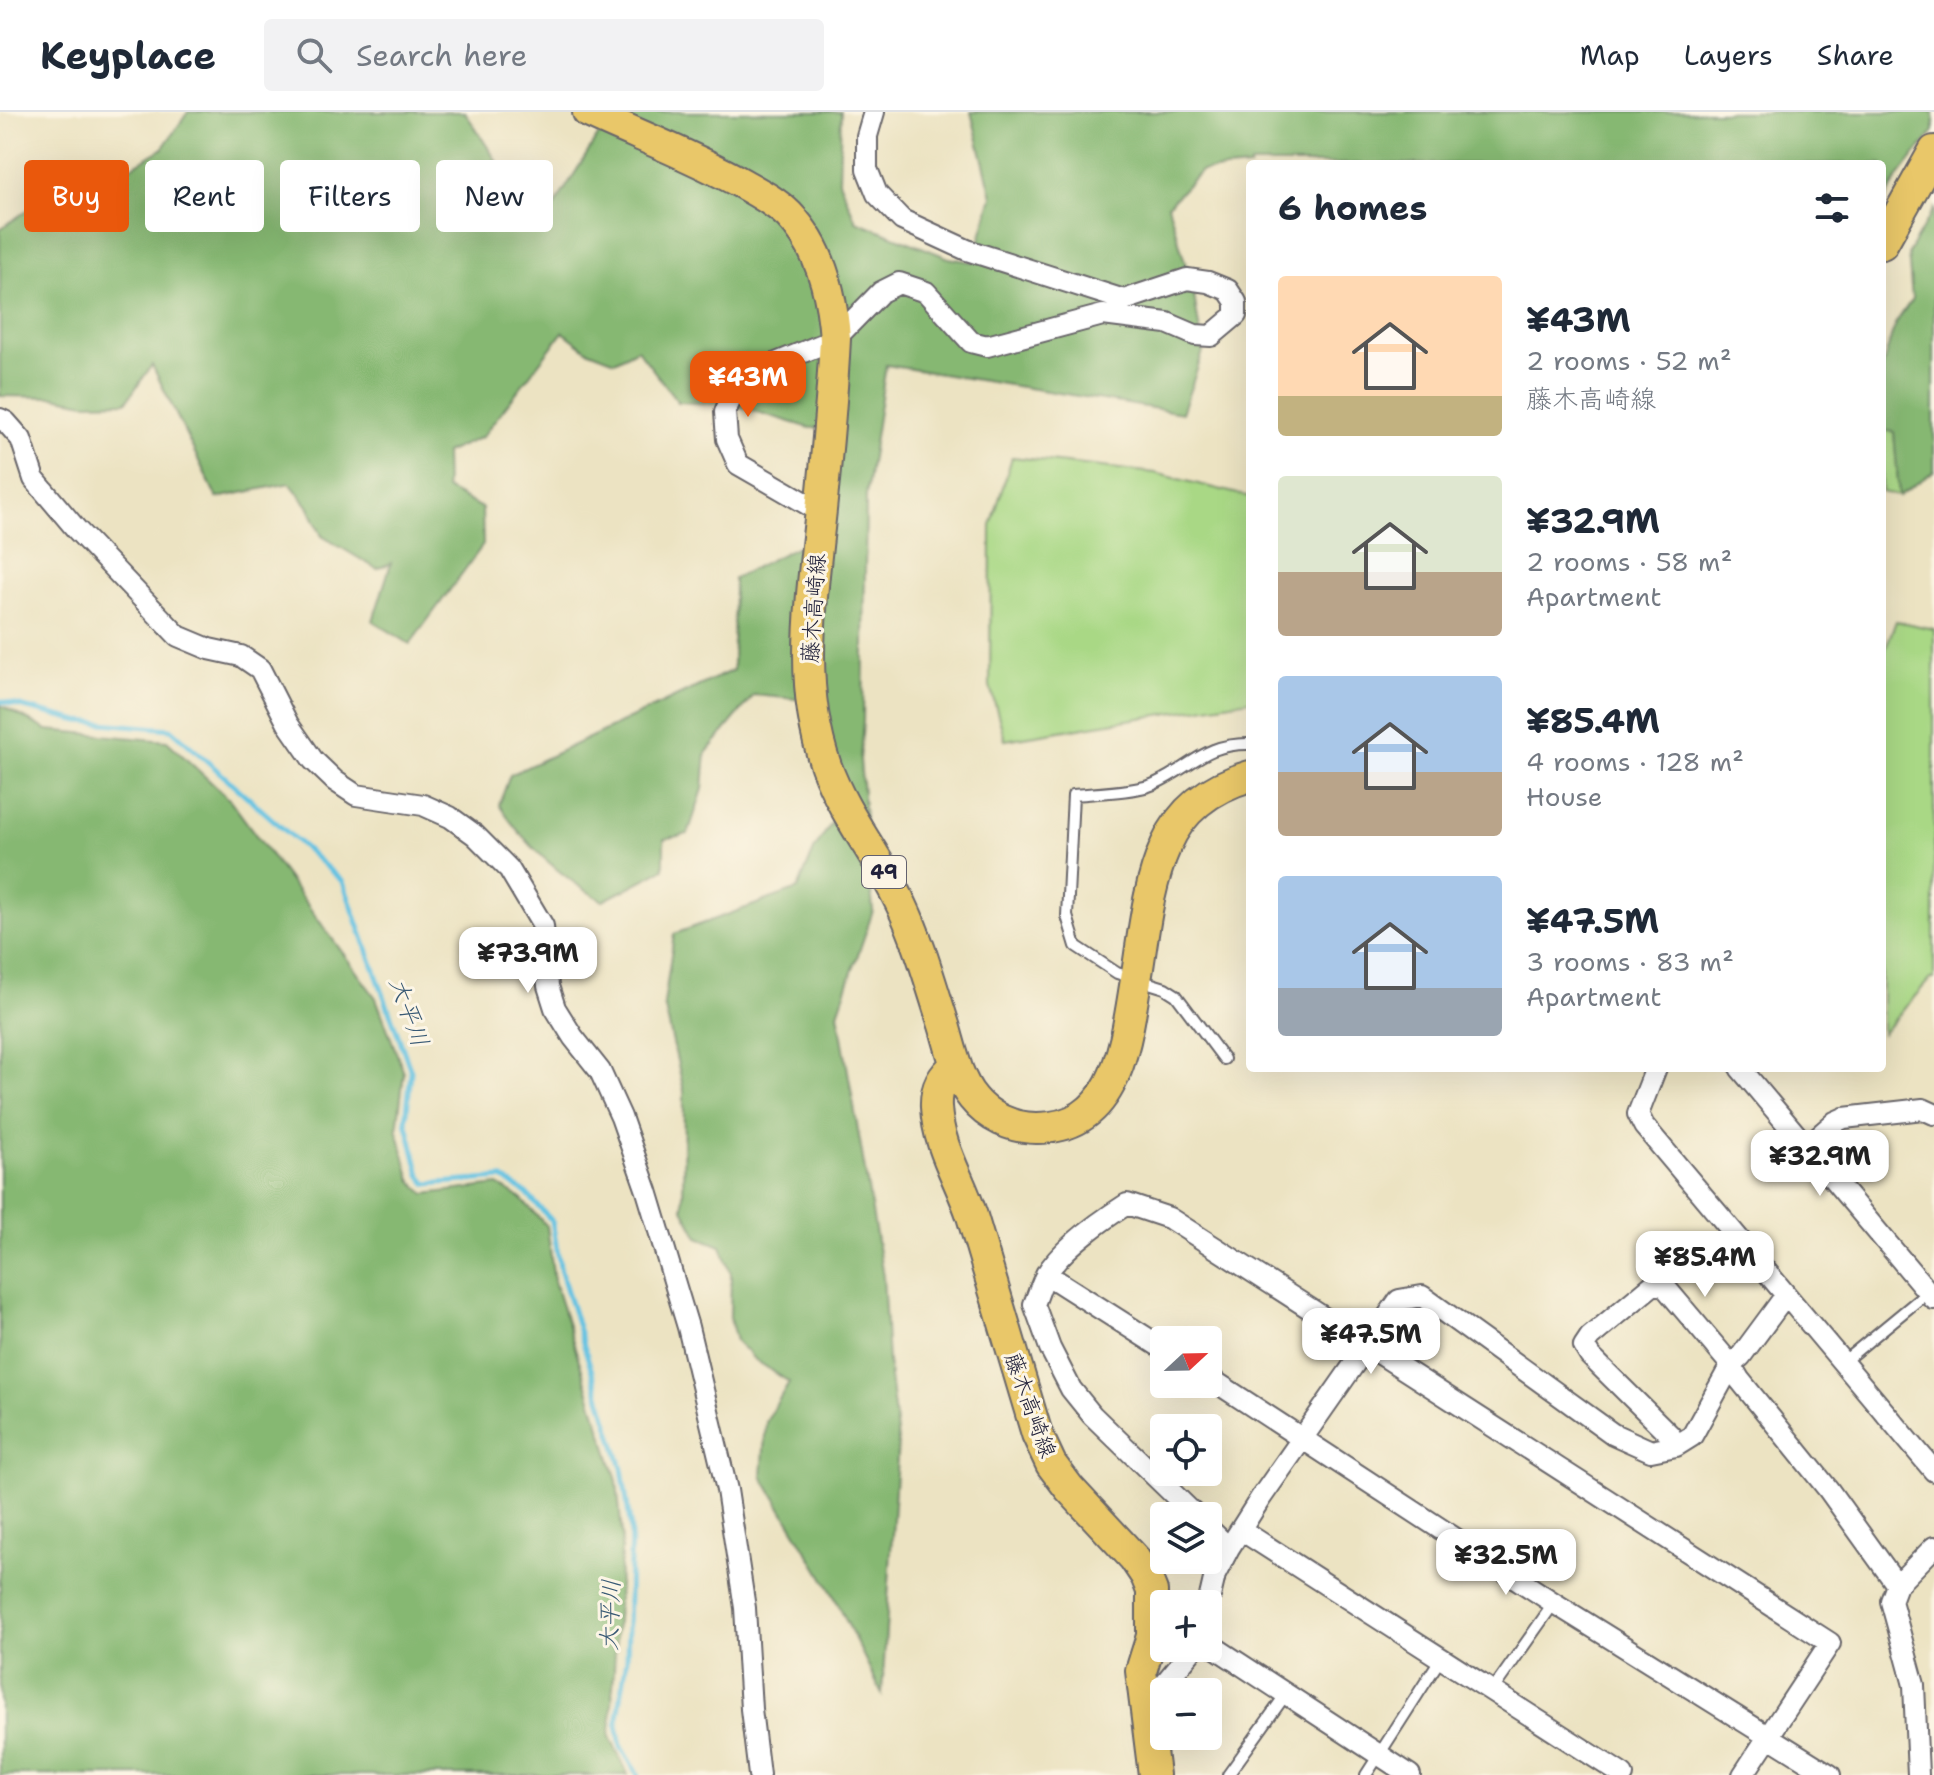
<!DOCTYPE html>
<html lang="en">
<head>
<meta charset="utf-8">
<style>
	:root { --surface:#fff; --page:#f2f2f3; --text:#1f2937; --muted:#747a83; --line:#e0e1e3; --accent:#ea580c }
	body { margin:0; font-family:"Shantell Sans","Klee One",sans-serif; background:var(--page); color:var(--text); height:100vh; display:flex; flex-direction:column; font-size:30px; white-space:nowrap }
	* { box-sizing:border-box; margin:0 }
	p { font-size:26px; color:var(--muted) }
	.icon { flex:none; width:44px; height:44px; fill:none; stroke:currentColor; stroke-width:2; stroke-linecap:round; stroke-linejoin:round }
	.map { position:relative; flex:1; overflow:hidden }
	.drawer { position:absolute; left:1246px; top:48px; width:640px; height:912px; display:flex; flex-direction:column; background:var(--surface); border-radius:8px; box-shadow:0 8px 32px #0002 }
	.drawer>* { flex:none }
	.hud { position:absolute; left:24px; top:48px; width:760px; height:72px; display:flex; gap:16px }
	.needle { width:52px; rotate:68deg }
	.fabs { position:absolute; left:1150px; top:1214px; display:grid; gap:16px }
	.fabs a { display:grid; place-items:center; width:72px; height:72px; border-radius:8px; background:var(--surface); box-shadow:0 8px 32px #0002; font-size:40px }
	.price { position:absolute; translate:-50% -68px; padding:0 18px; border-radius:16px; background:#fff; color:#222; font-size:26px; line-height:52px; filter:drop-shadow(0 2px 4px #0008) }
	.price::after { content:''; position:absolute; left:50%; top:48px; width:24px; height:18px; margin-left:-12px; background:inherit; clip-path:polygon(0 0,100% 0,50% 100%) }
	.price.active { background:var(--accent); color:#fff }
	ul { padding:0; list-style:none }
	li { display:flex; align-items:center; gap:24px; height:200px; padding:0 32px }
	li span { display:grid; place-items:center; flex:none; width:224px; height:160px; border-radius:8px; color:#555 }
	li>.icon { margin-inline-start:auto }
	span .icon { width:96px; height:96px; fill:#fffc; stroke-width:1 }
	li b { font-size:34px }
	h2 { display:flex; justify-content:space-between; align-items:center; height:96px; padding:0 32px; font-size:34px }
	.chip { padding:0 28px; border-radius:8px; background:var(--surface); box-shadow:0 8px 32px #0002; font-size:28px; line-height:72px }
	.chip.active { background:var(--accent); color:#fff }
	header { display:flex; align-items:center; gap:48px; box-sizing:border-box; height:112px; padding:0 40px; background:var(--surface); border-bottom:2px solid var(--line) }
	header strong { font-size:38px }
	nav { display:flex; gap:44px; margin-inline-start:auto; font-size:28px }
	.search { width:560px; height:72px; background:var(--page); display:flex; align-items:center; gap:20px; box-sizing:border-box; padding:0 28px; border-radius:8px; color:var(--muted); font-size:30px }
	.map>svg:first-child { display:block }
	.green { fill:#a9d885; stroke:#667d60; stroke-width:2 }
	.forest { fill:#86b872; stroke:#546d56; stroke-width:2 }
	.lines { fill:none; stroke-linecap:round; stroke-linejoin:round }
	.stream { stroke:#64c2e2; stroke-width:5 }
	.lane-casing { stroke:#69666a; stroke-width:14 }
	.street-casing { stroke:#69666a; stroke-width:24 }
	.primary-casing { stroke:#69666a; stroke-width:34 }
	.lane { stroke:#fff; stroke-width:10 }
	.street { stroke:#fff; stroke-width:20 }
	.primary { stroke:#e9c769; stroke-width:30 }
	.labels { text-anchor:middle; stroke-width:6; stroke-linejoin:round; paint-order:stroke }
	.shield { fill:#fcf5e5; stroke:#63616e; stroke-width:2 }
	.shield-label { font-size:20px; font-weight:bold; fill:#22223b }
	.street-label { font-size:22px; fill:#22223b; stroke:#fcf5e5 }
	.water-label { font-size:24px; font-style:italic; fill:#395a75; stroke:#fcf5e5 }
</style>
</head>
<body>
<header>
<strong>Keyplace</strong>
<div class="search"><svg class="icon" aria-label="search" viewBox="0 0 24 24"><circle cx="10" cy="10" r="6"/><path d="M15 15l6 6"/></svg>Search here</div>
<nav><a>Map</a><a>Layers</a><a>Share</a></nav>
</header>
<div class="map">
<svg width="1934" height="1663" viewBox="0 0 1934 1663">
	<rect width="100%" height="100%" fill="#fcf5e5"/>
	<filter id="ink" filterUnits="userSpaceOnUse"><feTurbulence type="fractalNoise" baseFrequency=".0125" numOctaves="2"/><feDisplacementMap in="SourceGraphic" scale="16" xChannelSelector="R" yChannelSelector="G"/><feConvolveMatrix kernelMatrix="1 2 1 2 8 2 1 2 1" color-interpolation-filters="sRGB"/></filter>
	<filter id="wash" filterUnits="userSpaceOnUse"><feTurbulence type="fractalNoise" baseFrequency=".006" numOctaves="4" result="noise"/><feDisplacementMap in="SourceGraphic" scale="32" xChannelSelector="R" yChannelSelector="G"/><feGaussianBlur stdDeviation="1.8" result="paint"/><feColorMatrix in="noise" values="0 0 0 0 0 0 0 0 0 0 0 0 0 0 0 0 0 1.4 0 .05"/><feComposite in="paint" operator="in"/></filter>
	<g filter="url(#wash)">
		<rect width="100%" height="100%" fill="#ece3c2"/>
		<path class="green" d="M1882 318 1894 319 1899 384 1882 380Z
			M1012 345 1155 361 1250 385V588L1005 628 990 574 991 414Z
			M1896 509 1934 517V867H1930L1882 922V546Z"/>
		<path class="forest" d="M188 0H465L514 76 550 101 613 0H841L839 69 856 109 949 146 974 150 992 84 971 0H1934V19L1899 64 1882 93V52H1250V55L1201 59 1168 93 1193 177 1203 240 1182 301 886 253 866 384 863 609 860 648 873 799 838 901 883 1164 888 1249 898 1329 882 1582 834 1484 762 1364 766 1310 789 1270 754 1247 736 1229 730 1206 731 1162 721 1134 698 1125 683 1097 684 979 664 892 674 822 798 777 814 738 848 685 817 589 754 583 706 641 703 677 688 722 664 727V757L603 789C561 765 526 734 499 693L510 663 733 558 734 466 826 420 844 316H810L734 293 678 290 637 237 615 249 587 238 563 220 482 325 445 341 446 377 482 396 483 433 410 532 373 509 391 451 377 457 322 424 308 394 290 371 217 386 152 253 126 290 85 291 54 285 0 284V117L64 73 124 59 162 37Z
			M1934 97V359L1899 384 1894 320 1882 318V256L1895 212 1912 187 1908 141Z
			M0 593 47 618 167 629 230 688 376 886 404 961 397 1018 411 1068 425 1082 498 1073 520 1086 547 1114 554 1169 617 1369 622 1423 610 1625 628 1663H0Z"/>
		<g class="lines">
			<path class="stream" d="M0 589 79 609 171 617 343 770 411 959 406 1009 420 1063 427 1072 502 1066 526 1081 552 1109 561 1160 622 1356 631 1418 627 1546 617 1612 621 1635 638 1663"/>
		</g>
	</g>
	<g filter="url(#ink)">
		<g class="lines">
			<defs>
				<path id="lane" d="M1224 947 1176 883 1165 876 1117 861 1076 834 1067 804 1073 683C1094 681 1136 680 1154 672 1192 655 1204 631 1250 632
					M1843 1250 1928 1180
					M1492 1579 1554 1491
					M1228 1663 1286 1582
					M1366 1663 1441 1546"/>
				<path id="street" d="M0 307 6 310 21 327 34 367 77 418 178 524 209 537 241 544 260 557 288 612 313 648 335 669 356 683 423 693 450 705 475 723 509 757 543 814 548 874 555 896 573 925 600 959 621 1005 647 1079 688 1215 727 1378 745 1496 751 1597 759 1663
					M821 400 738 352 727 327 725 300 734 280 752 261 835 227 881 180 899 171 926 180 971 230 987 234 1103 203 1167 211 1195 223 1211 224 1236 203V190L1228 178 1208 170 1187 167 1124 188 967 138 902 108 877 82 867 57V24L874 0
					M1656 956 1638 1002 1644 1014 1934 1359
					M1740 956 1934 1187
					M1806 1035 1835 1010 1844 1006 1923 997 1934 1002
					M1046 1162 1164 1237
					M1208 1265 1554 1491 1830 1663
					M1676 1334 1670 1323 1590 1244 1584 1234 1590 1225 1655 1171 1665 1175 1731 1253 1739 1267 1828 1377 1897 1473
					M1196 1404 1092 1303 1071 1277 1050 1236 1034 1192C1038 1183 1041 1172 1046 1163 1061 1137 1102 1108 1127 1092L1169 1106 1830 1531 1743 1663
					M1208 1416 1229 1436
					M1241 1418 1623 1663
					M1208 1493 1215 1463 1229 1436 1260 1387 1399 1188 1422 1184 1613 1322 1651 1339 1676 1334 1692 1324 1731 1253 1741 1244 1786 1183
					M1208 1531 1410 1663
					M1146 1594 1194 1536
					M1918 1663 1914 1573 1891 1489 1897 1473 1934 1435"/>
				<path id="primary" d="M588 0C640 24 693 44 743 72 759 81 776 90 789 103 821 136 832 182 835 227 832 284 827 341 821 398 812 484 797 571 826 654 844 704 880 746 902 794 920 832 931 873 944 913 951 936 957 967 973 986 988 1005 1012 1016 1036 1016 1121 1017 1126 924 1137 862 1144 818 1148 773 1166 733 1182 696 1212 675 1250 664
					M1882 132 1934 39
					M956 953C942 964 935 976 936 995 938 1035 960 1067 972 1104 994 1177 1015 1249 1037 1322L1051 1352 1069 1376 1134 1446 1146 1464 1152 1479V1524L1141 1559 1154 1663"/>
			</defs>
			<use href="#lane" class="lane-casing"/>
			<use href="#street" class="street-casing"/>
			<use href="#primary" class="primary-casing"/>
			<use href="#lane" class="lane"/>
			<use href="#street" class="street"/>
			<use href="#primary" class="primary"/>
		</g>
	</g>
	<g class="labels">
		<rect class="shield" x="862" y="744" width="44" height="32" rx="6"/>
		<g class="shield-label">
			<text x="884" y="767">49</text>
		</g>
		<g class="street-label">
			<text transform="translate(813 496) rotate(-86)" y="8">藤木高崎線</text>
			<text transform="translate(1031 1293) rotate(70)" y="8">藤木高崎線</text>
		</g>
		<g class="water-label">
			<text transform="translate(409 900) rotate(70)" y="8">大平川</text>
			<text transform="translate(610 1503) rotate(-88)" y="8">大平川</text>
		</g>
	</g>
</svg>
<div class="fabs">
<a><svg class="needle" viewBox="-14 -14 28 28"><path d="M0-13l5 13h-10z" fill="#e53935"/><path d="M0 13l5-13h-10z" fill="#747a83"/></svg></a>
<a><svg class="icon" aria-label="locate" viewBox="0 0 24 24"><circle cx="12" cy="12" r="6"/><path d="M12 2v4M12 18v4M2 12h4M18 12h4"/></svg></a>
<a><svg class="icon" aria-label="layers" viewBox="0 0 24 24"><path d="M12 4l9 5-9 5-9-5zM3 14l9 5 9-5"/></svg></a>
<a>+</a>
<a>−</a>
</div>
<b class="price active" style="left:748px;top:307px">¥43M</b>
<b class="price" style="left:528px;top:883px">¥73.9M</b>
<b class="price" style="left:1820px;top:1086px">¥32.9M</b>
<b class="price" style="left:1705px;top:1187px">¥85.4M</b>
<b class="price" style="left:1371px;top:1264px">¥47.5M</b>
<b class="price" style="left:1506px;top:1485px">¥32.5M</b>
<div class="hud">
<a class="chip active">Buy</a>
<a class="chip">Rent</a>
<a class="chip">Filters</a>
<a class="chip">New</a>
</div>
<section class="drawer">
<h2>6 homes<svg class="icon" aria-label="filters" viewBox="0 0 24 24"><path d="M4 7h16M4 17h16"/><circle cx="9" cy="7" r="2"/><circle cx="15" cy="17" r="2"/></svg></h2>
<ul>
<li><span style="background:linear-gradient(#ffd9b3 75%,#c2b280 0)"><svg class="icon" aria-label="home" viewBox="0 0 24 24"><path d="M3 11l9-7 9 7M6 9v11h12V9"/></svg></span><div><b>¥43M</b><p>2 rooms · 52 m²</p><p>藤木高崎線</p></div></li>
<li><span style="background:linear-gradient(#dfe7d0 60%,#b9a48a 0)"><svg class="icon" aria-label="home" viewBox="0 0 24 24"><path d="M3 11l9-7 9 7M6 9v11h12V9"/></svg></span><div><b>¥32.9M</b><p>2 rooms · 58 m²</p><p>Apartment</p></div></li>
<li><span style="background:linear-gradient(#a9c7e8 60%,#b9a48a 0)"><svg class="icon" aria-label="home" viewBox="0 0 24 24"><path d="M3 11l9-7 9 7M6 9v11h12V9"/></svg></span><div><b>¥85.4M</b><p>4 rooms · 128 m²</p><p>House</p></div></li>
<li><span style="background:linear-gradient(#a9c7e8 70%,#9aa5b1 0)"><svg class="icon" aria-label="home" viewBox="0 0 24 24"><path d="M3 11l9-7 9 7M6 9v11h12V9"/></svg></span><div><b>¥47.5M</b><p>3 rooms · 83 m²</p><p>Apartment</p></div></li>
</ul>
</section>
</div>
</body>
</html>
